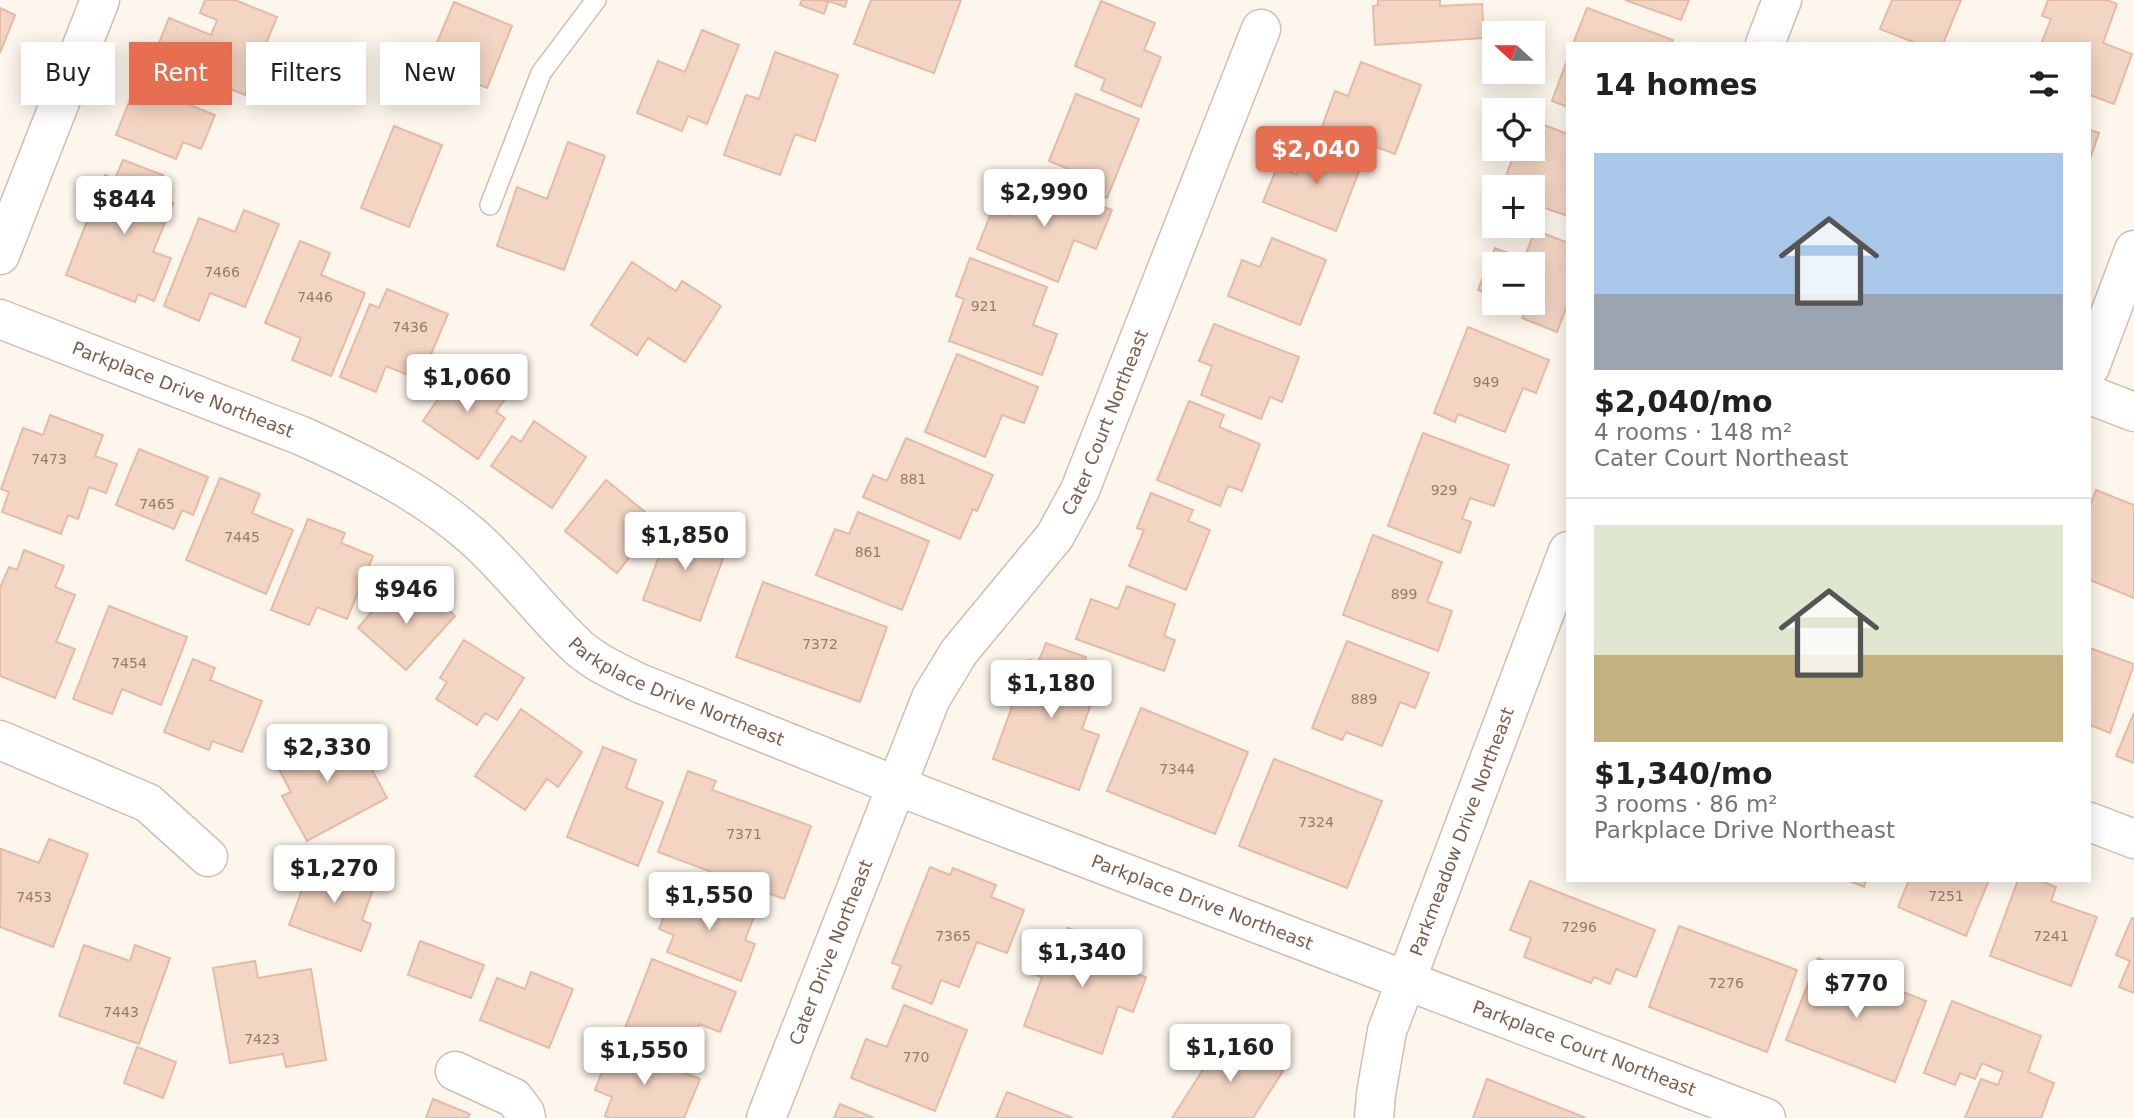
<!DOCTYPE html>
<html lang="en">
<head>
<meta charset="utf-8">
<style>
	:root { --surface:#fff; --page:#f2f2f2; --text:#202124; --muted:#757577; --line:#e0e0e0; --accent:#e76f51 }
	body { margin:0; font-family:"DejaVu Sans",sans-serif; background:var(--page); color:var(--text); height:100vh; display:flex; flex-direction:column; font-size:26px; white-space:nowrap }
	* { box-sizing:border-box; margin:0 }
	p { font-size:23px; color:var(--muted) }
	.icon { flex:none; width:38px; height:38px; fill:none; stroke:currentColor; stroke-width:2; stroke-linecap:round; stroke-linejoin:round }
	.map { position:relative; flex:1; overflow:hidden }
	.panel { position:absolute; left:1566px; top:42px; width:525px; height:840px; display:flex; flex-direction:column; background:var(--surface); border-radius:0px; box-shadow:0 4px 18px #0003 }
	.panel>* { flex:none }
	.banner { position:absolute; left:21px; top:42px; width:665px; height:63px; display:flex; gap:14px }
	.needle { width:46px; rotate:291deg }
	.controls { position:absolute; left:1482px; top:21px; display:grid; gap:14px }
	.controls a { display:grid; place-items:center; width:63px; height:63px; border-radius:0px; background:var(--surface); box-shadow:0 4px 18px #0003; font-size:35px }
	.price { position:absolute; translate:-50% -60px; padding:0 16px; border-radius:7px; background:#fff; color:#222; font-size:23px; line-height:46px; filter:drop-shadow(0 2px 4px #0008) }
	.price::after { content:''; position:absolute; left:50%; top:42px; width:21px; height:16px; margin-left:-10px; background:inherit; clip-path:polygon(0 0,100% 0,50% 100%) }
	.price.on { background:var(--accent); color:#fff }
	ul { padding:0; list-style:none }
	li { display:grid; align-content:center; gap:14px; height:371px; padding:0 28px }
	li+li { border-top:2px solid var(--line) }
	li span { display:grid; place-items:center; height:217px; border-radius:0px; color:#555 }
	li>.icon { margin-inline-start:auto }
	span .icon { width:126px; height:126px; fill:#fffc; stroke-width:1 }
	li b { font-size:30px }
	h2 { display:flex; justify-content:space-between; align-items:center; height:84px; padding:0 28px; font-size:30px }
	.tag { padding:0 24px; border-radius:0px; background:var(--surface); box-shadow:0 4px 18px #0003; font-size:24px; line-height:63px }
	.tag.on { background:var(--accent); color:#fff }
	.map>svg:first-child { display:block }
	.building { fill:#f3d5c3; stroke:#e6bba3; stroke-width:2 }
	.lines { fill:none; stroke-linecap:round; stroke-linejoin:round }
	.lane-casing { stroke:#d1beb0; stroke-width:22 }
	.street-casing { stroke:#d1beb0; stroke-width:41 }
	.lane { stroke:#fff; stroke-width:19 }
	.street { stroke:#fff; stroke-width:38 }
	.labels { text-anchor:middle; stroke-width:6; stroke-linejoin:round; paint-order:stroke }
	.number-label { font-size:14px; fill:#987a6a }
	.street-label { font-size:18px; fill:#7a5c4d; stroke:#fffaf3 }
</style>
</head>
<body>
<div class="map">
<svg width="2134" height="1118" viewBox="0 0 2134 1118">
	<rect width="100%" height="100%" fill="#fdf6ec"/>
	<path class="building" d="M205 0H235L277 17 245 95 153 58 169 18 211 35 217 20 200 13Z
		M802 0H822L828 2 824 14 800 5Z
		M826 0H847L845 7Z
		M871 0H961L934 73 854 44Z
		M1378 0H1440V6L1482 4 1484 38 1375 45 1373 6 1378 5Z
		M1625 0H1689L1681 20Z
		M1892 0H1961L1943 44H1918L1880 29Z
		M2048 0H2107L2117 4 2103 43 2132 54 2114 104 2090 95V44H2041L2051 19 2042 16Z
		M1101 1 1155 23 1144 50 1161 57 1141 107 1101 90 1105 79 1075 66Z
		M454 2 512 26 487 88 428 64Z
		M0 8 15 15 0 53Z
		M1587 8 1673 40 1671 44H1573Z
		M702 30 739 45 707 124 688 116 682 131 637 113 658 61 685 72Z
		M775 52 838 75 815 141 795 134 780 175 724 155 746 95 759 99Z
		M1568 58V107L1552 101Z
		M1361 62 1421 85 1395 154 1322 127 1335 91 1348 96Z
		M141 72 185 90 180 101 215 115 201 149 183 142 176 159 116 135Z
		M1076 94 1139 119 1107 198 1073 184 1078 173 1049 161Z
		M1533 121 1568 134V216L1533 204V187H1502L1516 149H1533Z
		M394 126 442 145 409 227 361 208Z
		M2090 130 2099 133 2090 159Z
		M1311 140 1363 161 1336 231 1263 202 1277 167 1297 175Z
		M568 142 605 156 564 270 497 246 517 187 547 199Z
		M123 160 163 175 154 196 173 203 153 252 171 258 154 301 138 294 135 302 66 275 105 175 115 179Z
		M1027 177 1112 210 1096 249 1074 240 1058 282 977 249 993 208 1011 216Z
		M244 210 279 224 245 307 210 293 199 321 164 306 199 218 235 232Z
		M1535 230 1568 243V303L1557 332 1522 318 1526 309 1510 303H1533V264H1494V297L1478 290 1495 248 1524 259Z
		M1272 238 1326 260 1300 325 1228 296 1242 260 1260 267Z
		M300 241 330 253 321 275 365 293 331 376 292 360 301 338 265 323Z
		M970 258 1047 287 1033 325 1057 334 1042 375 949 341 964 299 956 296Z
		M632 262 676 291 682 281 721 306 685 362 648 338 637 355 591 325Z
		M387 289 448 314 420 380 386 366 376 392 340 377 370 304 379 308Z
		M1214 324 1299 357 1282 402 1270 397 1261 419 1201 395 1212 366 1199 361Z
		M1468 327 1549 360 1536 393 1523 388 1505 432 1458 414 1455 422 1434 413Z
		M957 354 1038 387 1024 423 1002 415 985 457 925 432Z
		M459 368 505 399 496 412 505 418 478 459 423 421Z
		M1189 401 1224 415 1219 427 1260 444 1242 491 1228 486 1220 506 1157 480Z
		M50 415 103 435 95 456 117 464 106 493 89 487 78 519 68 515 61 534 2 512 9 492 1 489 23 428 43 435Z
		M534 421 586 457 552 508 491 466 512 436 521 442Z
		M1423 433 1509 465 1494 506 1470 498 1462 519 1471 522 1460 553 1388 526Z
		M906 438 993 475 977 511 973 509 960 539 863 497 873 475 887 481Z
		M139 449 208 477 193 515 182 510 174 529 116 505Z
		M220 478 260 494 252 513 293 530 266 594 186 560Z
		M606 480 650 516 639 530 647 536 617 573 565 531Z
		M2096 490 2134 505V598L2090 580V506Z
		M1151 493 1193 510 1188 521 1210 530 1186 590 1129 566 1144 530 1137 528Z
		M858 512 929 541 902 610 816 575 835 529 849 534Z
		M308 519 345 533 341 543 373 556 347 619 317 607 309 625 271 610Z
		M671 523 728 545 700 621 643 600Z
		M1373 535 1442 562 1427 602 1452 611 1438 651 1343 615Z
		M24 550 64 566 55 587 75 595 56 642 75 649 55 698 0 676V588L9 567 17 570Z
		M763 582 887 627 860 702 736 657Z
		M1127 586 1175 604 1164 636 1175 640 1164 671 1076 639 1091 599 1118 609Z
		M392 589 413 608 428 592 455 616 406 670 358 628Z
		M109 606 187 637 161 705 122 689 112 714 73 699Z
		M464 640 524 678 497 720 485 713 477 725 436 699 447 682 440 678Z
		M1347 641 1429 673 1415 708 1400 702 1382 746 1346 732 1342 740 1312 728Z
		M1046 643 1086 657 1078 679 1097 687 1082 729 1099 735 1079 790 993 759 1029 660 1038 663Z
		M2090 648 2134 664 2110 733 2090 725Z
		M193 659 215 668 210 680 262 701 242 752 212 741 209 750 164 732Z
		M1141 708 1248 752 1215 834 1107 791Z
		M521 709 582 752 558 787 547 779 525 810 475 776Z
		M2134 713V763L2116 756Z
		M328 727 344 756 360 747 387 798 307 841 282 796 291 792 273 758Z
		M603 747 636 760 626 788 663 802 638 866 567 837Z
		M1274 759 1382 801 1347 888 1239 846Z
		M688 771 716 781 712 790 811 826 784 899 658 852Z
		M49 839 88 854 53 947 0 927 1 849 39 863Z
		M314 858 376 881 362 920 371 924 361 951 289 925Z
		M930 867 950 875 953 868 996 885 991 897 1024 910 1007 953 977 942 959 987 941 980 932 1004 892 988 901 966 892 963Z
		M1847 880H1866L1864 887Z
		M1909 880H1989L1966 936 1898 907Z
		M2018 880H2039L2056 887 2051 901 2097 917 2071 986 1990 956Z
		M1530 881 1655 930 1636 977 1616 969 1610 984 1594 977 1591 983 1524 957 1531 938 1510 930Z
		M677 884 755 914 745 940 755 944 741 981 667 952 674 935 659 929Z
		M2132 918H2134V993L2119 987 2130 961 2116 955Z
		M1679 926 1797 970 1767 1052 1649 1007Z
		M1068 928 1134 951 1127 970 1146 977 1133 1012 1118 1006 1102 1054 1024 1026 1042 977 1028 972 1041 938 1062 945Z
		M420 941 484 965 471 998 408 975Z
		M84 945 130 961 135 945 170 958 139 1044 59 1016Z
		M1818 958 1926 1001 1895 1082 1786 1040Z
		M652 959 736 992 720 1032 699 1024 687 1056 624 1031Z
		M255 961 258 978 311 969 326 1060 286 1067 283 1054 230 1063 213 968Z
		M531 972 573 989 549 1048 480 1020 497 978 525 989Z
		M1952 1001 2041 1036 2028 1072 2054 1083 2041 1118H1965L1981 1079 1998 1085 2003 1072 1982 1063 1975 1079 1960 1073 1955 1085 1924 1073Z
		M904 1005 967 1030 935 1111 851 1078 866 1039 887 1047Z
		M1226 1034 1283 1071 1253 1118H1172Z
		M613 1044 700 1079 684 1118H610L605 1116 612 1097 595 1090Z
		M137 1047 176 1062 163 1098 124 1083Z
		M1487 1079 1543 1101 1586 1118H1473Z
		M1007 1092 1073 1118H996Z
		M433 1099 470 1114 468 1118H426Z
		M840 1104 874 1118H834Z"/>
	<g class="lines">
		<defs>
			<path id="lane" d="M490 205 541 73 596 0"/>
			<g id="street">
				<path d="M1765 44 1782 0"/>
				<path d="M0 255 100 0"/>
				<path id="s1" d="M0 319 302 436C362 463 422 492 472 536 511 570 541 613 579 648 596 663 619 673 639 683L897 786 1766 1118"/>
				<path d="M2090 367 2134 250"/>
				<path d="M2090 395 2134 412"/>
				<path d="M0 740 148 803 208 857"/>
				<path d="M2090 822 2134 839"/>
				<path d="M455 1071 514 1098 525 1113 526 1118"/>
				<path id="s2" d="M766 1118 931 698 959 652 1055 536 1080 490 1261 29"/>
				<path id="s3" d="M1374 1118 1376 1094 1387 1031 1568 551"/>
			</g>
		</defs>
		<use href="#lane" class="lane-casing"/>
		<use href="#street" class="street-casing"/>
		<use href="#lane" class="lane"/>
		<use href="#street" class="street"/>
	</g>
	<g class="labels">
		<g class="number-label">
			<text x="222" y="277">7466</text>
			<text x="315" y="302">7446</text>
			<text x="984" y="311">921</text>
			<text x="410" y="332">7436</text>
			<text x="1486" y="387">949</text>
			<text x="49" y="464">7473</text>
			<text x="913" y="484">881</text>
			<text x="1444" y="495">929</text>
			<text x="157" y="509">7465</text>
			<text x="242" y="542">7445</text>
			<text x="868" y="557">861</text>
			<text x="1404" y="599">899</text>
			<text x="820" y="649">7372</text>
			<text x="129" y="668">7454</text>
			<text x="1364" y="704">889</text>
			<text x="1177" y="774">7344</text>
			<text x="1316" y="827">7324</text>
			<text x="744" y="839">7371</text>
			<text x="1946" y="901">7251</text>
			<text x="34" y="902">7453</text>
			<text x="1579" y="932">7296</text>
			<text x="953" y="941">7365</text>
			<text x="2051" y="941">7241</text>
			<text x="1726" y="988">7276</text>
			<text x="121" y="1017">7443</text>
			<text x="262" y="1044">7423</text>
			<text x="916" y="1062">770</text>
		</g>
		<g class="street-label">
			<text dy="6" stroke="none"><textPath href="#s1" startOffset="196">Parkplace Drive Northeast</textPath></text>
			<text dy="6" stroke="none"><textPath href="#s2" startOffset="780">Cater Court Northeast</textPath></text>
			<text dy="6" stroke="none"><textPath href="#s1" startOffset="784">Parkplace Drive Northeast</textPath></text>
			<text dy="6" stroke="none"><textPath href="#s3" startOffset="301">Parkmeadow Drive Northeast</textPath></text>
			<text dy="6" stroke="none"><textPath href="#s1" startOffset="1351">Parkplace Drive Northeast</textPath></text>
			<text dy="6" stroke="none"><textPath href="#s2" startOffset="178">Cater Drive Northeast</textPath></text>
			<text dy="6" stroke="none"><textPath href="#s1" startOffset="1760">Parkplace Court Northeast</textPath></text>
		</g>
	</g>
</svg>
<div class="controls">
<a><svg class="needle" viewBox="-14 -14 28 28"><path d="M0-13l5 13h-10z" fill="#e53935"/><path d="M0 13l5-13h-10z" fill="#757577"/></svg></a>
<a><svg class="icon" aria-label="locate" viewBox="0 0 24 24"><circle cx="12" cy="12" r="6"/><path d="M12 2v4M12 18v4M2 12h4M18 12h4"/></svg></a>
<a>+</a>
<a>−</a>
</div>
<b class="price on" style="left:1316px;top:186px">$2,040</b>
<b class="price" style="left:1044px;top:229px">$2,990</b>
<b class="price" style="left:124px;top:236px">$844</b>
<b class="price" style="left:467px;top:414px">$1,060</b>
<b class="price" style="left:685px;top:572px">$1,850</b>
<b class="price" style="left:406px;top:626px">$946</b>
<b class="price" style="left:1051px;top:720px">$1,180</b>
<b class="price" style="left:327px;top:784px">$2,330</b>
<b class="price" style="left:334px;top:905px">$1,270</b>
<b class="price" style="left:709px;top:932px">$1,550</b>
<b class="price" style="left:1082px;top:989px">$1,340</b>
<b class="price" style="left:1856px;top:1020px">$770</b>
<b class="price" style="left:1230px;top:1084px">$1,160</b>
<b class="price" style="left:644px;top:1087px">$1,550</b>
<div class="banner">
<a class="tag">Buy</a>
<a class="tag on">Rent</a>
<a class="tag">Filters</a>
<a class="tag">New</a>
</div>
<section class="panel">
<h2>14 homes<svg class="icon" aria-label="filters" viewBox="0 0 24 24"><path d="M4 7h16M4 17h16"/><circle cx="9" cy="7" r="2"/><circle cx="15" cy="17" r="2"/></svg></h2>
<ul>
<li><span style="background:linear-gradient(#a9c7e8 65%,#9aa5b1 0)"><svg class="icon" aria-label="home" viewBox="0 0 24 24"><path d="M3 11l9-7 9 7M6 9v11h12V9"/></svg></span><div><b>$2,040/mo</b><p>4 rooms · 148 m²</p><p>Cater Court Northeast</p></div></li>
<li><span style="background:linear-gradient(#dfe7d0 60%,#c2b280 0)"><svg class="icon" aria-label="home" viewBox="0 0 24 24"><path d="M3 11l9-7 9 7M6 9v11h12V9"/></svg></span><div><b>$1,340/mo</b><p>3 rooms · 86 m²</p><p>Parkplace Drive Northeast</p></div></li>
</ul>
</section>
</div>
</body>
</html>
